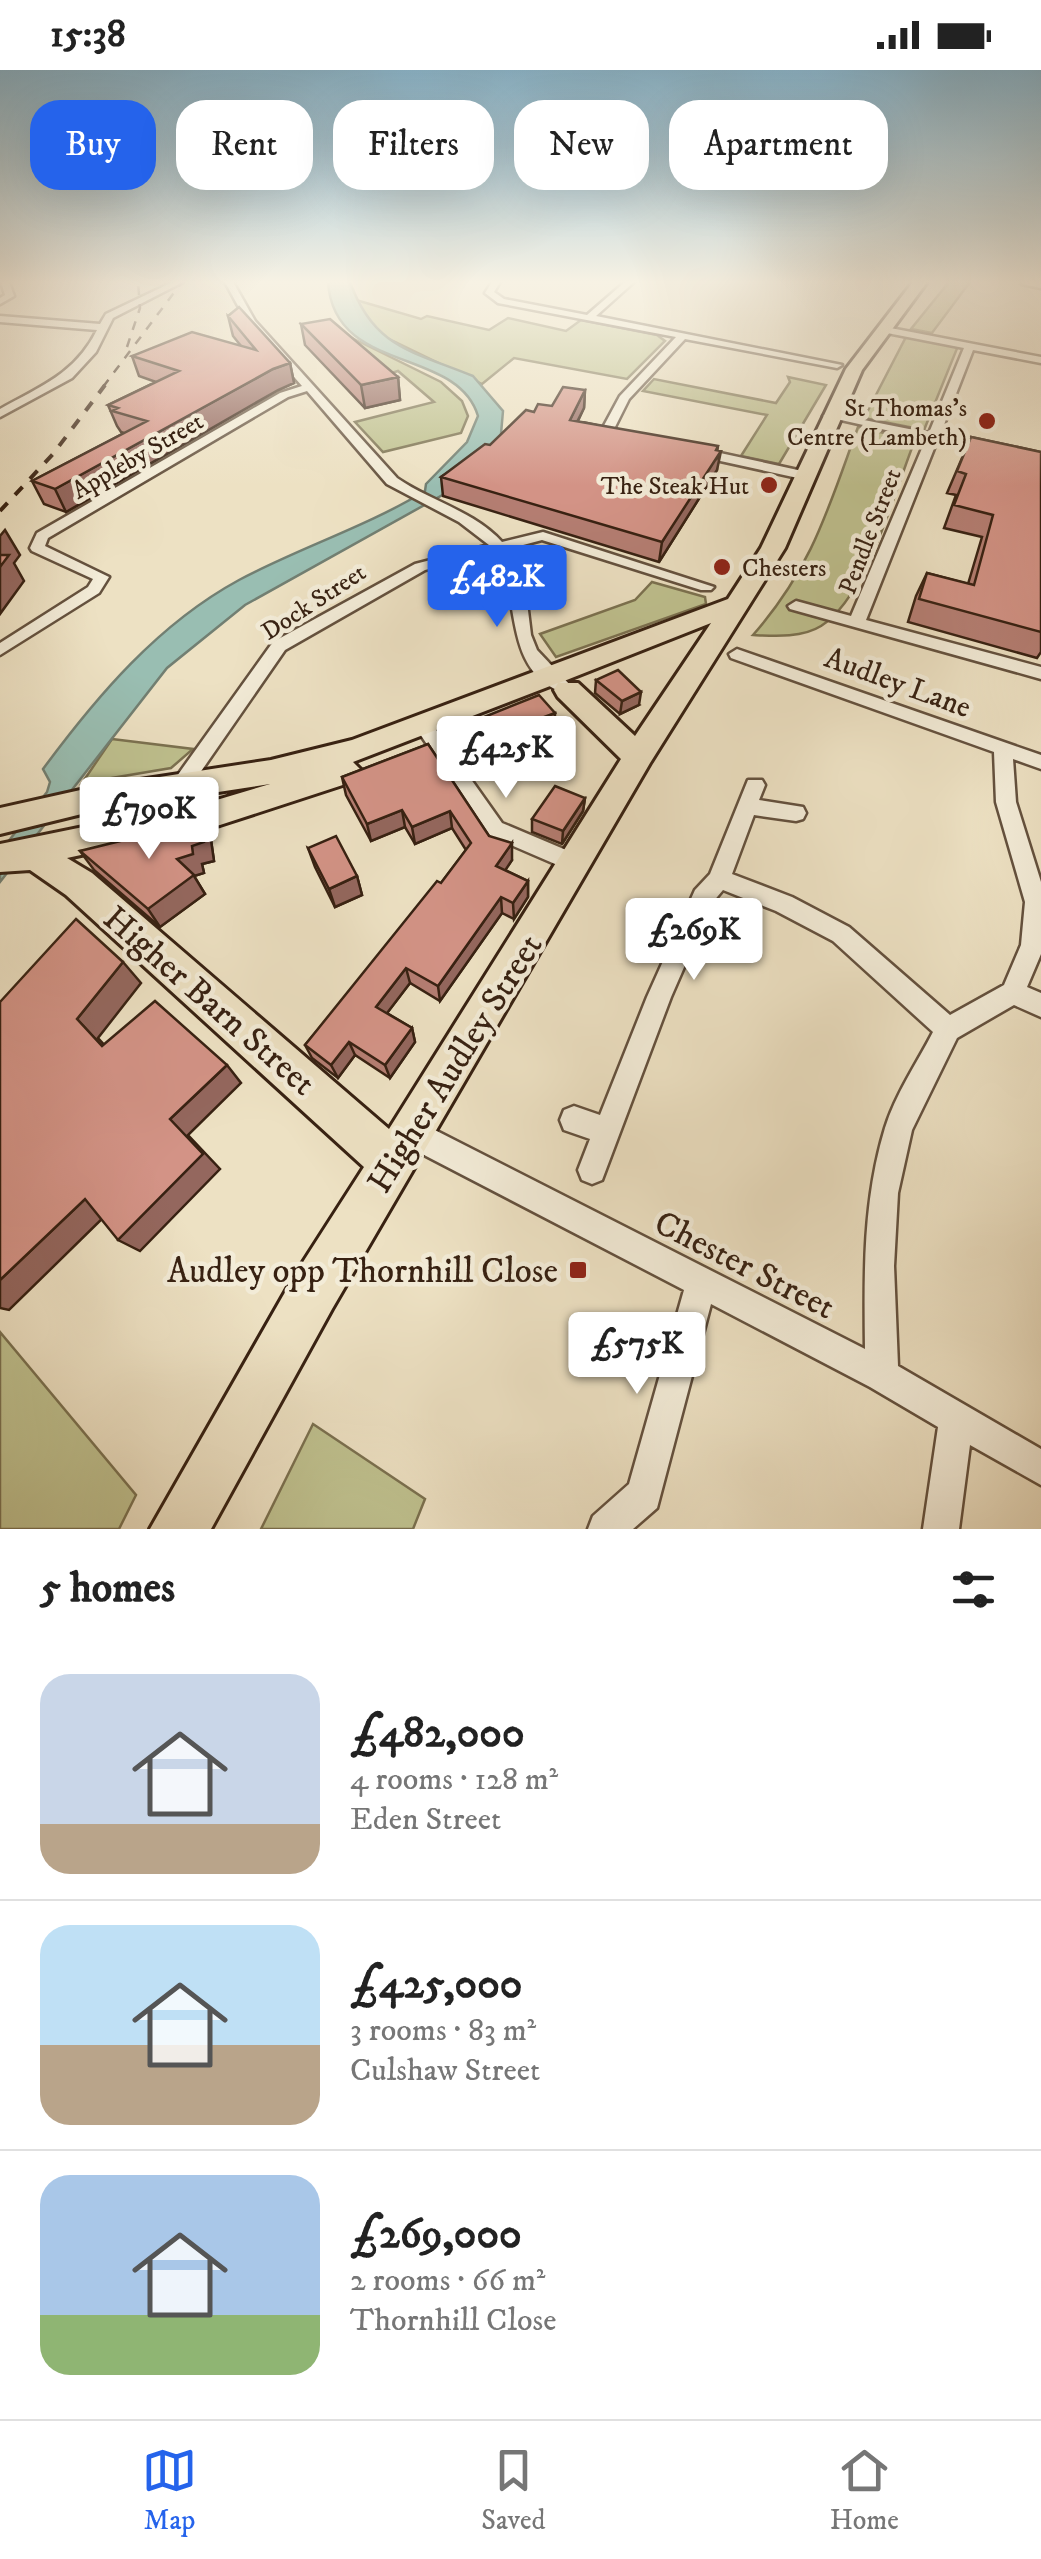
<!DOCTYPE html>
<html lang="en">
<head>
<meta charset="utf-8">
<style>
	:root { --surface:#fff; --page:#f6f6f6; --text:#222; --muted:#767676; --line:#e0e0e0; --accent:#2563eb }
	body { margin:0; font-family:"IM FELL DW Pica",serif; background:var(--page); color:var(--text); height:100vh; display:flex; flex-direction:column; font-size:38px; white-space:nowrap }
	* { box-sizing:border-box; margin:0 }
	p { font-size:32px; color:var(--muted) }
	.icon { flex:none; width:55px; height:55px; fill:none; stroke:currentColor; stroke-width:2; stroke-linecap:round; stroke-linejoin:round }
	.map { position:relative; height:1459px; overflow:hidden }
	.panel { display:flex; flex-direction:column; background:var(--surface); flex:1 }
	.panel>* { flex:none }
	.guide { position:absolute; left:30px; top:30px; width:982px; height:90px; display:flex; gap:20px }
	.price { position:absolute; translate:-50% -85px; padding:0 22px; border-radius:10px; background:#fff; color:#222; font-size:32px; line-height:65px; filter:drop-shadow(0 2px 5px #0008) }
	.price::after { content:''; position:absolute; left:50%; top:60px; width:30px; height:22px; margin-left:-15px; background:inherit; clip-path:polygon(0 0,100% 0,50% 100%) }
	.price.on { background:var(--accent); color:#fff }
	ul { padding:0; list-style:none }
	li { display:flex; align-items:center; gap:30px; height:250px; padding:0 40px }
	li+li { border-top:2px solid var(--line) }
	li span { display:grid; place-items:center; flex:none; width:280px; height:200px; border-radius:30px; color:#555 }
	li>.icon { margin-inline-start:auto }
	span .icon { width:120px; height:120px; fill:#fffc; stroke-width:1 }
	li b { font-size:42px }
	h2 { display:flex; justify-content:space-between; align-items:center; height:120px; padding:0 40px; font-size:42px }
	.pill { padding:0 35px; border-radius:30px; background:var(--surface); box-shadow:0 10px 40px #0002; font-size:35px; line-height:90px }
	.pill.on { background:var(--accent); color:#fff }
	.status { display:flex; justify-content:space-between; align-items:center; height:70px; padding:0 50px; background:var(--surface); direction:ltr }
	.status svg { height:28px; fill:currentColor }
	.tab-bar { display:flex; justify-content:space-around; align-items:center; height:140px; border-top:2px solid var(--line); background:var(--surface); font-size:28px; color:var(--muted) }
	.tab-bar a { display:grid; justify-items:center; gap:5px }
	.tab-bar .on { color:var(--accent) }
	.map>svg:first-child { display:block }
	.green { fill:#bfc18f; stroke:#7b7150; stroke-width:2.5 }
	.water { fill:#99beb2; stroke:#727f72; stroke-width:2.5 }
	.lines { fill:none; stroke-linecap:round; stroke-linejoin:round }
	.minor-casing { stroke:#64513e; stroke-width:5 }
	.trunk-casing { stroke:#372112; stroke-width:6 }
	.minor { fill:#f3ecd8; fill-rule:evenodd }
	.trunk { fill:#ede1c3; fill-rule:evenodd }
	.rail-far1 { stroke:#372112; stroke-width:2.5; stroke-dasharray:9 9; stroke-linecap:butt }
	.rail { stroke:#372112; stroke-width:4; stroke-dasharray:11 11; stroke-linecap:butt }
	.wall { fill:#b57e73; stroke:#372112; stroke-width:2.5 }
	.shaded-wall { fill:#94675e; stroke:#372112; stroke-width:2.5 }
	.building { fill:#d39386; stroke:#372112; stroke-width:2.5 }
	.poi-dot { fill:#8f2418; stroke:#f3ecd8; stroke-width:4 }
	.labels { text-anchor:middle; stroke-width:9; stroke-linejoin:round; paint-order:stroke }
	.far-poi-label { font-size:25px; fill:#372112; stroke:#f3ecd8; text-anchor:end }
	.far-street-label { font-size:25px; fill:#372112; stroke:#f3ecd8 }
	.street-label { font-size:30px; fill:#372112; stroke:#f3ecd8 }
	.near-street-label { font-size:35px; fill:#372112; stroke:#f3ecd8 }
	.near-poi-label { font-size:35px; fill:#372112; stroke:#f3ecd8; text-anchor:end }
</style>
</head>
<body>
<div class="status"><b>15:38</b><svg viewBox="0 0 49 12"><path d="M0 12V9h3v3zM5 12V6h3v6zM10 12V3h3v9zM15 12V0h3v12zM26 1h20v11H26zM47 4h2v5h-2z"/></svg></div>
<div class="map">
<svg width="1041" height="1459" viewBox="0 0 1041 1459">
	<rect width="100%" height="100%" fill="#ede1c3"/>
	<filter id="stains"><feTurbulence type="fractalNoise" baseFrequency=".002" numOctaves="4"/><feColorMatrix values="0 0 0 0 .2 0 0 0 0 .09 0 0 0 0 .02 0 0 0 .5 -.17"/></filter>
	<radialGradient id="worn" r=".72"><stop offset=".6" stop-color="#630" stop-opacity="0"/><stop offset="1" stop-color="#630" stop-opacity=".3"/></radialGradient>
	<path class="green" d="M949 212H970L932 263 911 259Z
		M356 230 421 249 427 246 489 260 508 248 566 261 581 250 657 265 665 271 627 309 514 288 482 314 381 265 370 255Z
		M350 267 441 312 462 331 468 346 461 363 383 382 355 352 434 332 398 301 382 306Z
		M906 267 958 276 924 360 864 348Z
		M788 307 826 315 779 394 741 386 767 345 643 321 654 309 776 333 790 312Z
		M858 357 915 370C894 422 868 526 821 556 802 568 774 566 753 565 812 498 828 439 858 357Z
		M652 512 705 527 706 534 556 587 540 564 635 530Z
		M112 669 193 679 171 698 82 713Z
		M0 1262 136 1425 119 1459H0Z
		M313 1354 425 1429 413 1459H261Z"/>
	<path class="water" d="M328 212H350C374 278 412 281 473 306L503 341 501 364 494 377 446 423 245 535 167 598 0 812V782L47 722 50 712 43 699C97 626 158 554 239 510 299 478 368 456 425 421L426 414 467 372 478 346C457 276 334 305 328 212Z"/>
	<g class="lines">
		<defs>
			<path id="minor" d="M1 212H9L14 226 0 234V228L5 225Z
				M173 212H183L113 248 96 282 72 308 0 347V339C41 316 75 304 97 260L0 252V246L100 254 106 244Z
				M225 212H233L255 251 397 408C430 431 474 441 502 472L543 462 714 517 711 520H701L542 470 508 479 525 516 531 565 537 580 571 616 562 622C502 599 522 527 495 482L425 500 285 580 186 723H172L169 718 172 713 273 572 415 494 489 475 459 452 387 414 307 321 288 327 48 468 45 476 109 507 99 523 0 585V573L88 517 93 509 32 481 30 478 37 463 280 323 302 316 248 254Z
				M492 212H500L494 222 504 229 587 245 625 212H634L596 246 842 295 837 298 685 269 629 329 613 361 628 364V370L600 363 620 326 676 267 498 233 485 223Z
				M1021 212H1041V218L1022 214Z
				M880 256 1041 287V293L973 280 940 365 1041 385V393L937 371 866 550 1041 597V609L790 539 788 536 796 531 851 546 926 369 823 346 829 343 929 363 964 278 877 261Z
				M697 378 807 402 813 406 807 410 693 385 691 382Z
				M737 579 1041 685V699L1013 689 1016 732 1041 812V884L1027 917 1041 923V947L1014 935 957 968 912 1060 898 1123 894 1196 898 1296 1041 1379V1415L970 1375 959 1459H923L938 1357 870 1317 711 1234 657 1438 633 1459H588L593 1446 629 1414 684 1220 401 1073 397 1063 401 1053 411 1049 421 1053 865 1279C864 1204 863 1130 885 1058 895 1025 917 993 933 962L833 871 776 841 723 820 712 833 671 927 602 1110 592 1114 582 1110 578 1100 590 1069 564 1060 560 1050 564 1040 574 1036 600 1045 647 927 695 820 710 804 748 710H762L765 715 759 730 803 737 806 743 803 749 796 751 754 745 732 804 792 827 849 857 950 945 1004 915 1021 875 1025 832 996 732 994 682 731 588 729 584Z
				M423 649 429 650 502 753 585 788 588 794 585 800 577 803 569 800 488 765 414 655Z"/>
			<path id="trunk" d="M913 212H927L862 300 785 478 650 693 332 1239 211 1459H150L296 1203 364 1097 66 825 30 800 0 802V774L220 729 270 714 94 741 0 764V738L94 717 271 690 352 670 728 529 761 478 846 299ZM711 553 635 666 578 613H559ZM558 613 554 620 558 627 621 689 389 1059 92 803 67 788 220 755 358 710 363 702 353 692Z"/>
		</defs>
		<use href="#minor" class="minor-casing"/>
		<use href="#trunk" class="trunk-casing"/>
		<use href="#minor" class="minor"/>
		<use href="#trunk" class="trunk"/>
		<path class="rail-far1" d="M127 277 140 238 138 212
			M103 317 182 212"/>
		<path class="rail" d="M0 441 53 384 105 315"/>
	</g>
	<path class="wall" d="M228 246 290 293 294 313 278 320 66 442 44 434 32 411 124 363 121 362 117 356 108 335 156 312 139 306 132 286 241 276 233 266Z
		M301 254 398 307 400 330 365 338 305 275Z
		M585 320 584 338 578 351 717 381V400L659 492 443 426 441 407 552 336Z
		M971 367 1041 382V582L1037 588 908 552 916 526 927 503 968 514 982 467 944 458 956 425 947 423Z
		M596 610 639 635 620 644 595 623Z
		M555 643 554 662 549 665 550 688 509 706 480 669 479 649Z
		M428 674 489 766 512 790 505 800 528 811V827L514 849 502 843 440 931 410 913 387 943 412 958 415 972 390 1008 355 985 338 1008 312 988 305 975 441 813 466 780 452 758 415 774 405 757 371 771 346 725 342 707Z
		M585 728 583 741 562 774 532 762V749Z
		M211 770 214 791 202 794 204 803 194 806 205 824 160 857 94 800 80 781Z
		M308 778 357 806 362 825 335 837 315 797Z"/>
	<path class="shaded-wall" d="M290 293 294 313 278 320 66 442 55 419 273 299Z
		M398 307 400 330 365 338 361 315Z
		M585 320 584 338 569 368 570 350Z
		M718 376 716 390 721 381 717 400 659 492 662 472Z
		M5 460 20 485 14 493 24 511 0 544V466Z
		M641 622 639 635 620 644 622 631Z
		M555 643 554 662 536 670V650Z
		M551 668 550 688 509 706V686Z
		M585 728 583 741 562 774 563 761Z
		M402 740 405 757 371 771 367 754Z
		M450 741 452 758 415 774 412 757Z
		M201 751 211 770 214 791 202 794 204 803 194 806 205 824 160 857 148 839 177 789 192 776Z
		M512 773V790L497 813 496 796Z
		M357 806 362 825 335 837 329 819Z
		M528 811V827L514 849 513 833Z
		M501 827 502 843 440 931 438 916Z
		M123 892 141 913 98 968 123 995 102 976 77 949Z
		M406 898 410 913 381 951 376 937Z
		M412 958 415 972 390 1008 385 995Z
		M349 972 355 985 338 1008 331 995Z
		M227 995 241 1013 188 1065 220 1099 140 1181 118 1170 170 1049Z
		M85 1129 109 1142 9 1240 0 1238V1210Z"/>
	<path class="building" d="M239 237 290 293 273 299 55 419 32 411 147 351 112 341 118 338 108 335 179 301 132 286 192 262 256 280 228 246Z
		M330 249 398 307 361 315 301 254Z
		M563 317 585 320 570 350 718 376 716 380 721 381 662 472 441 407 485 374 490 375 526 340 534 342 538 334 552 336Z
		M971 367 1041 382V562L919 529 927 503 974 515 993 445 954 435 966 404 957 401Z
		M0 485H9L0 497Z
		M618 600 641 622 622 631 596 610Z
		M539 625 555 643 536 650 551 668 509 686 479 649Z
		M428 674 489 766 512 773 496 796 528 811 513 833 501 827 438 916 406 898 376 937 412 958 385 995 349 972 331 995 305 975 437 811 441 813 471 773 450 741 412 757 402 740 367 754 342 707Z
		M555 716 585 728 563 761 532 749Z
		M201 751 204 772 192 776 193 784 177 789 194 805 148 839 80 781Z
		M336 766 357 806 329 819 308 778Z
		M76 849 123 892 77 949 102 976 155 931 227 995 170 1049 203 1084 118 1170 85 1129 0 1210V932Z"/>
	<linearGradient id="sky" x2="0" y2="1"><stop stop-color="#88b8d2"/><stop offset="0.51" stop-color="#f7f2e4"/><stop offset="1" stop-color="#f7f2e4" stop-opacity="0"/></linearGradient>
	<rect width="1041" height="416" fill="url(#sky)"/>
	<g class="poi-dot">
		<circle cx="987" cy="351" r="10"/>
		<circle cx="769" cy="415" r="10"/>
		<circle cx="722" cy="497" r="10"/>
		<rect x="568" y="1190" width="20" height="20" rx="5"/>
	</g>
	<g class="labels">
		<g class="far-poi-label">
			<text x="967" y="346">St Thomas's<tspan x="967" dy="29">Centre (Lambeth)</tspan></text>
			<text x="749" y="424">The Steak Hut</text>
			<text x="742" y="506" text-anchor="start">Chesters</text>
		</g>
		<g class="far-street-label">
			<text transform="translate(137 385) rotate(-30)" y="9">Appleby Street</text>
			<text transform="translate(869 461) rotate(-69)" y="9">Pendle Street</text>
			<text transform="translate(313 531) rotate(-33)" y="9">Dock Street</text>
		</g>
		<g class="street-label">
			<text transform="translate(898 612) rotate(20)" y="10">Audley Lane</text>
		</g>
		<g class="near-street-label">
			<text transform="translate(210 930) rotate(41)" y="12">Higher Barn Street</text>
			<text transform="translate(454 993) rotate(-58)" y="12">Higher Audley Street</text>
			<text transform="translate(745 1194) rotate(27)" y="12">Chester Street</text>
		</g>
		<g class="near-poi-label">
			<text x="558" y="1212">Audley opp Thornhill Close</text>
		</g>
	</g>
	<rect width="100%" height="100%" filter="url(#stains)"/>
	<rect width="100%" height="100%" fill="url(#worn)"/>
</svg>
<b class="price on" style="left:497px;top:560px">£482K</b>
<b class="price" style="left:506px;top:731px">£425K</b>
<b class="price" style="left:149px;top:792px">£790K</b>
<b class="price" style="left:694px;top:913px">£269K</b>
<b class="price" style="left:637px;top:1327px">£575K</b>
<div class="guide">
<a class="pill on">Buy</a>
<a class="pill">Rent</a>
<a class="pill">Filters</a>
<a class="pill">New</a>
<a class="pill">Apartment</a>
</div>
</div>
<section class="panel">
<h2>5 homes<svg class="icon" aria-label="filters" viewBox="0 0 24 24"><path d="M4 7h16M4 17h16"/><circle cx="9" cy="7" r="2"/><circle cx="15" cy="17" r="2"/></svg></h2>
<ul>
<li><span style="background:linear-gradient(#c9d6e8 75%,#b9a48a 0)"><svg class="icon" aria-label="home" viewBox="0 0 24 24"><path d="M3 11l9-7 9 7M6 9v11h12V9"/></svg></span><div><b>£482,000</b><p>4 rooms · 128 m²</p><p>Eden Street</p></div></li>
<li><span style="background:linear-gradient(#bfe0f5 60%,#b9a48a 0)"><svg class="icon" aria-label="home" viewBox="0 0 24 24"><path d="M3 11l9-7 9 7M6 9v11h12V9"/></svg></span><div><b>£425,000</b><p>3 rooms · 83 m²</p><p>Culshaw Street</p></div></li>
<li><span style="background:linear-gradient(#a9c7e8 70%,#8fb573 0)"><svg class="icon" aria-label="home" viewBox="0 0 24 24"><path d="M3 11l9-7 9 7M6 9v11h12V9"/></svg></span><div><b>£269,000</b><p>2 rooms · 66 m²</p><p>Thornhill Close</p></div></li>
</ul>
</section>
<nav class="tab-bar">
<a class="on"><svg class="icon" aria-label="map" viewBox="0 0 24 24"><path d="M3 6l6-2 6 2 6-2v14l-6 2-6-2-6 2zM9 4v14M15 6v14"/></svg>Map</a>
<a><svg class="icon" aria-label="saved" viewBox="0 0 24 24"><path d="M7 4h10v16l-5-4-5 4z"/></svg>Saved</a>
<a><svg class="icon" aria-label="home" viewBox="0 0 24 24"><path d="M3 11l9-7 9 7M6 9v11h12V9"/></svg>Home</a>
</nav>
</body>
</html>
